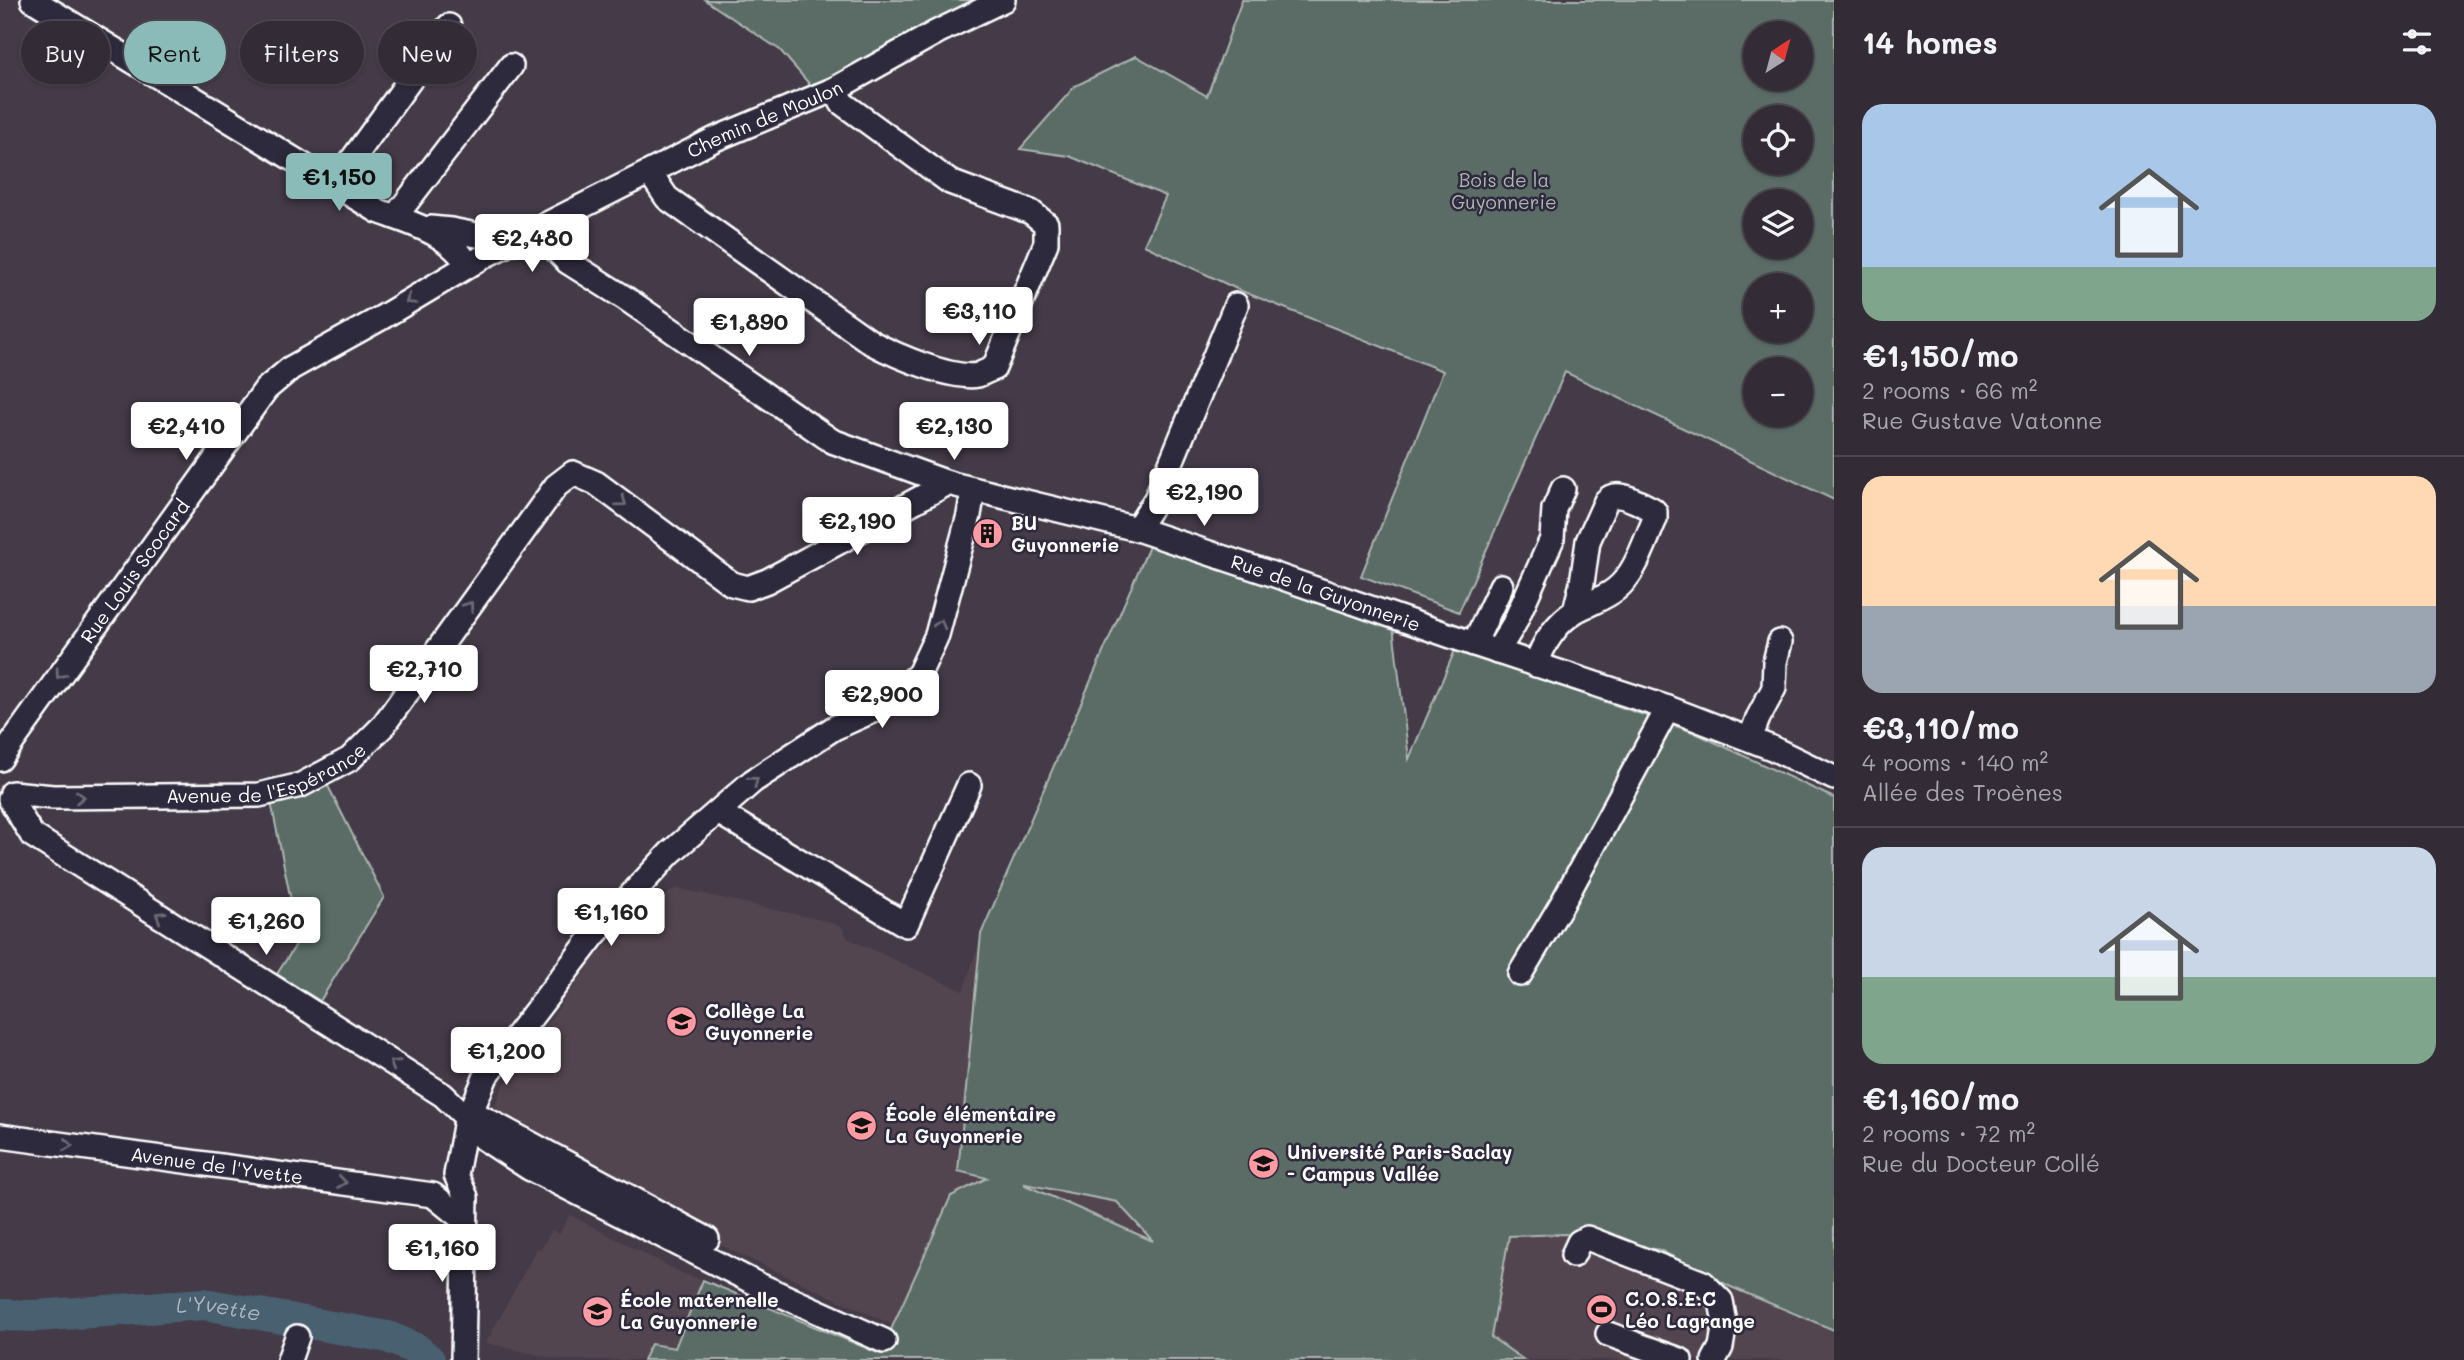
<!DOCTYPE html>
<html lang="en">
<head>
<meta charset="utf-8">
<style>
	:root { --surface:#332c36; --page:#3e3842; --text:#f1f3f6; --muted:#a9a7ad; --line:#4e4851; --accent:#8bbbb9 }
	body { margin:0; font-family:Mali,sans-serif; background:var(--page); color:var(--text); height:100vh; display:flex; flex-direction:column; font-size:26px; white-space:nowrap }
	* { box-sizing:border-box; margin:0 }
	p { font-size:23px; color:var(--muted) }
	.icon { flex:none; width:38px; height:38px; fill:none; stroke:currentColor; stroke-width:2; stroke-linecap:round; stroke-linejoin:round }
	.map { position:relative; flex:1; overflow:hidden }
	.panel { display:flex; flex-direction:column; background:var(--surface); width:630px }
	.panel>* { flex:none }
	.top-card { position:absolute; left:21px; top:21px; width:665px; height:63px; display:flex; gap:14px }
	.needle { width:46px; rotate:36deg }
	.buttons { position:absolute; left:1743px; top:21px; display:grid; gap:14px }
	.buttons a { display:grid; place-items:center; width:70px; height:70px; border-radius:50%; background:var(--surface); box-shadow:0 2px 5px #0004,0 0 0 2px var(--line); font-size:35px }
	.price { position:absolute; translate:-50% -60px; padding:0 16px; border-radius:7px; background:#fff; color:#222; font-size:23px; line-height:46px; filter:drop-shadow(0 2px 4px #0008) }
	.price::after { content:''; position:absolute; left:50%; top:42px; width:21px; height:16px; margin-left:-10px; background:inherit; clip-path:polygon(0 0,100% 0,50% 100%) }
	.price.current { background:var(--accent); color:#111 }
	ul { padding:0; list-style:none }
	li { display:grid; align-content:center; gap:14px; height:371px; padding:0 28px }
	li+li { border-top:2px solid var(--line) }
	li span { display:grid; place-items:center; height:217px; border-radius:21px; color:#555 }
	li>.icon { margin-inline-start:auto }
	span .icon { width:126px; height:126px; fill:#fffc; stroke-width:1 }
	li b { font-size:30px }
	h2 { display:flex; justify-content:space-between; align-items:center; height:84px; padding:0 28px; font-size:30px }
	.chip { padding:0 24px; border-radius:32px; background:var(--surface); box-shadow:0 2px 5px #0004,0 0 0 2px var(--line); font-size:24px; line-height:63px }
	.chip.current { background:var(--accent); color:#111 }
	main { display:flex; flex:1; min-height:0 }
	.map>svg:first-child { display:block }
	.built { fill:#534550 }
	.green { fill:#5a6c65; stroke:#acb6b2; stroke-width:2; fill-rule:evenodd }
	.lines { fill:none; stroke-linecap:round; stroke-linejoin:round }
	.river { stroke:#486171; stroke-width:32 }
	.minor-casing { stroke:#fff; stroke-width:28 }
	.minor { stroke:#2f2a3d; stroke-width:23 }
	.oneway { stroke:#6d6a77 }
	.labels { text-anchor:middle; stroke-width:5; stroke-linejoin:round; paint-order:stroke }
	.street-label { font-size:19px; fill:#fff; stroke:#2f2a3d }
	.park-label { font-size:19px; fill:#acb6b2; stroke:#2f2a3d }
	.poi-label { font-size:19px; font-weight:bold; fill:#fff; stroke:#2f2a3d; text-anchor:start }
	.water-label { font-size:21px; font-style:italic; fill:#adb8bf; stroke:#2f2a3d }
</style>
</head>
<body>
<main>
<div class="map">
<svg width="1834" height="1360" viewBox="0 0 1834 1360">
	<rect width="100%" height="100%" fill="#443a48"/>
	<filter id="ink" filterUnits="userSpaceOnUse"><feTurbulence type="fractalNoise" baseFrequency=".0143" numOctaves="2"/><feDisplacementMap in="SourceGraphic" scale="14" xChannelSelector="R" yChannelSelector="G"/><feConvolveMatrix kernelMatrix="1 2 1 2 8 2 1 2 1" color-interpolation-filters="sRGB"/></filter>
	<g filter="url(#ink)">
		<path class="built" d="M676 888 826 921 842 927 847 938 963 991 981 938 1834 1307V1360H892L880 1355 893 1325 730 1250 491 1116 503 1086 595 957 642 912Z
			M570 1215 684 1274 703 1280 675 1349 651 1344 643 1360H560L486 1343 537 1248 541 1249 552 1230 559 1234Z"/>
		<path class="green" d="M705 0H1002L817 93 780 50Z
			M1242 0H1834V500L1565 372 1459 612 1361 576 1443 371 1239 290 1144 245 1166 196 1069 156 1020 149 1075 86 1136 56 1207 96ZM1801 33V79H1755V33ZM1801 117V163H1755V117ZM1755 201H1801V247H1755ZM1801 285V331H1755V285ZM1801 369V415H1755V369Z
			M1150 544 1393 627 1409 759 1455 650 1693 732 1834 798V1330L1731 1287 1660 1250 1565 1234 1509 1236 1491 1337 1524 1360H643L651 1344 675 1348 703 1280 880 1354 951 1196 987 1178 958 1171 981 934ZM1025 1184 1117 1202 1153 1241 1025 1185Z
			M326 782 384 897 320 1001 277 974 299 940 271 802Z"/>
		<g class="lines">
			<path class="river" id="s1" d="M0 1315 36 1316 204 1304 388 1337 416 1349 429 1360"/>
			<defs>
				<g id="minor">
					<path d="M33 0 378 211C413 224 446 232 468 264"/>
					<path d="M650 173 667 198 872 343C895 355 952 380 978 375 983 373 989 370 994 368L1046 243V224L1031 212 950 182 842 103 835 89"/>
					<path d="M334 185 449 26"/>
					<path d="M395 217 511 66"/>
					<path d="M430 228 451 230 512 242"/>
					<path id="s2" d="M525 235H534L547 241 568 262 625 298 832 441 948 483 1137 529 1269 573 1474 644 1668 708 1772 748 1834 778"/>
					<path d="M1137 529 1156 499 1236 305"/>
					<path d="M1474 644 1501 586"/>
					<path d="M1497 652 1514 624 1552 539 1554 509 1563 489"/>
					<path d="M1536 665C1543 643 1557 622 1577 610 1590 603 1605 598 1616 589 1636 573 1644 543 1655 519V512L1652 509C1638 503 1617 488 1606 501L1588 541 1582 583 1575 611"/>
					<path d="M1750 739 1758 718 1774 688 1775 662 1780 642"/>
					<path id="s3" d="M0 759 266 389 291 368 381 318 488 254 715 139 835 89 937 32 1003 0"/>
					<path id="s4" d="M12 793 53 797 259 795 301 785 350 759 382 727 556 486 573 473 596 483 732 584 748 588 767 581 948 483"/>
					<path d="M10 799 32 835 443 1095 468 1119"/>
					<path d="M718 812 906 925 969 785"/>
					<path d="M1520 974 1563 902 1668 708"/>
					<path d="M472 1112 707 1239"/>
					<path d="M465 1126 529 1168 759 1285 884 1341"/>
					<path id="s5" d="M0 1136 433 1195 464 1220"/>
					<path d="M1573 1255 1579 1242 1587 1238 1703 1283 1721 1301 1725 1323 1721 1347 1714 1360"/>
					<path d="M1608 1334 1680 1360"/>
					<path d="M289 1360 297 1337"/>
					<path d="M463 1360 466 1197 456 1175 465 1126 486 1076 594 935 670 853 753 781 834 728 881 707 919 674 937 635 969 515 973 491"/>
				</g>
			</defs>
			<use href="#minor" class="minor-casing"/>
			<use href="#minor" class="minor"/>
		</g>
		<defs><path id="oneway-chevron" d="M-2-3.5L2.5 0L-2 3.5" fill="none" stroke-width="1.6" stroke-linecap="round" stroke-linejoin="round" transform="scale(1.75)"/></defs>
		<g class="oneway">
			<use href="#oneway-chevron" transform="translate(410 300) rotate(148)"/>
			<use href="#oneway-chevron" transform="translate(622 502) rotate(37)"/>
			<use href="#oneway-chevron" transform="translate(469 606) rotate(-54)"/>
			<use href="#oneway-chevron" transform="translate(940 624) rotate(-75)"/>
			<use href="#oneway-chevron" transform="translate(60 674) rotate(126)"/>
			<use href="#oneway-chevron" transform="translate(754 781) rotate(-37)"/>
			<use href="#oneway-chevron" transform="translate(80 797) rotate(-1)"/>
			<use href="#oneway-chevron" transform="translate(160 916) rotate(-148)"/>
			<use href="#oneway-chevron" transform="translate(394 1064) rotate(-148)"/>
			<use href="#oneway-chevron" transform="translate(68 1145) rotate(8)"/>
			<use href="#oneway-chevron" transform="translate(342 1182) rotate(8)"/>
		</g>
	</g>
	<defs>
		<symbol id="building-disc" viewBox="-11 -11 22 22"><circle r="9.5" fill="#ff9aa2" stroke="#2f2a3d"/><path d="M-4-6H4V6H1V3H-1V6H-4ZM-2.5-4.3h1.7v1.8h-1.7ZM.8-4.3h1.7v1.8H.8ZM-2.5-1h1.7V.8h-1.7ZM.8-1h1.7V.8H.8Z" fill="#111"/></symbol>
		<symbol id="school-disc" viewBox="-11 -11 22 22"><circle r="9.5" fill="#ff9aa2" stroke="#2f2a3d"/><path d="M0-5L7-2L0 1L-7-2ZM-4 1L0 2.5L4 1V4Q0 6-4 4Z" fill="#111"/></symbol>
		<symbol id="university-disc" viewBox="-11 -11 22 22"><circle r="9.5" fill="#ff9aa2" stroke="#2f2a3d"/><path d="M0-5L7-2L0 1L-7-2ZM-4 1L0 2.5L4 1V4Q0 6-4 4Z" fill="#111"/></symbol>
		<symbol id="stadium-disc" viewBox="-11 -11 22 22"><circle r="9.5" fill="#ff9aa2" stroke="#2f2a3d"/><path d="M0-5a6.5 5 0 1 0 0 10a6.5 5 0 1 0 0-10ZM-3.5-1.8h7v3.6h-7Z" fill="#111"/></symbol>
	</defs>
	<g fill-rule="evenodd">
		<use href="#building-disc" x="970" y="516" width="35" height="35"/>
		<use href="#school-disc" x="664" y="1004" width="35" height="35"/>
		<use href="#school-disc" x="844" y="1108" width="35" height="35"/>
		<use href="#university-disc" x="1246" y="1146" width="35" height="35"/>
		<use href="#stadium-disc" x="1584" y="1292" width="35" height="35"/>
		<use href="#school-disc" x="580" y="1294" width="35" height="35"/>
	</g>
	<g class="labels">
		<g class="street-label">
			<text dy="7" stroke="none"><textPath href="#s3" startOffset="1024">Chemin de Moulon</textPath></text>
			<text dy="7" stroke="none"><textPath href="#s3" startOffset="231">Rue Louis Scocard</textPath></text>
			<text dy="7" stroke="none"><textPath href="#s2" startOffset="889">Rue de la Guyonnerie</textPath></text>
			<text dy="7" stroke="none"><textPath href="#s4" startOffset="259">Avenue de l'Espérance</textPath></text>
			<text dy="7" stroke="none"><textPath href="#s5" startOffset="219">Avenue de l'Yvette</textPath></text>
		</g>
		<g class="park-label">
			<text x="1504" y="187">Bois de la<tspan x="1504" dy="22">Guyonnerie</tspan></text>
		</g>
		<g class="poi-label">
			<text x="1011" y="530">BU<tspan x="1011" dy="22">Guyonnerie</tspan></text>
			<text x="705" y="1018">Collège La<tspan x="705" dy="22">Guyonnerie</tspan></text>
			<text x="885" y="1121">École élémentaire<tspan x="885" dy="22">La Guyonnerie</tspan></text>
			<text x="1287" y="1159">Université Paris-Saclay<tspan x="1287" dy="22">- Campus Vallée</tspan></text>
			<text x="1625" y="1306">C.O.S.E.C<tspan x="1625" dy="22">Léo Lagrange</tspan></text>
			<text x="620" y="1307">École maternelle<tspan x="620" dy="22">La Guyonnerie</tspan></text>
		</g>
		<g class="water-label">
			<text dy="7" stroke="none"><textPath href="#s1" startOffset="219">L'Yvette</textPath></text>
		</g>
	</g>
</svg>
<div class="buttons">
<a><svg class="needle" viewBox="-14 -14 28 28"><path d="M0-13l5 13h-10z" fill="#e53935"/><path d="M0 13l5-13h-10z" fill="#a9a7ad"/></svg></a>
<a><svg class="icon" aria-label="locate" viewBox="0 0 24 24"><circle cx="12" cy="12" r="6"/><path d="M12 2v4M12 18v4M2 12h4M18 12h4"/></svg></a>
<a><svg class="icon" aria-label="layers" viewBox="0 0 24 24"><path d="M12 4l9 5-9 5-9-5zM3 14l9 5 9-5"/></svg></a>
<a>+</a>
<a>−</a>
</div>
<b class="price current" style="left:339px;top:213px">€1,150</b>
<b class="price" style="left:532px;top:274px">€2,480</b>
<b class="price" style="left:979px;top:347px">€3,110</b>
<b class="price" style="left:749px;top:358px">€1,890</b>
<b class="price" style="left:186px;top:462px">€2,410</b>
<b class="price" style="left:954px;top:462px">€2,130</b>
<b class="price" style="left:1204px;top:528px">€2,190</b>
<b class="price" style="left:857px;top:557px">€2,190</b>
<b class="price" style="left:424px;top:705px">€2,710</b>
<b class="price" style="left:882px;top:730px">€2,900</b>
<b class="price" style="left:611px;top:948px">€1,160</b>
<b class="price" style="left:266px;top:957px">€1,260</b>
<b class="price" style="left:506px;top:1087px">€1,200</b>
<b class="price" style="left:442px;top:1284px">€1,160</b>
<div class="top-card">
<a class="chip">Buy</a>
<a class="chip current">Rent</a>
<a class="chip">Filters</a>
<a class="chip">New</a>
</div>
</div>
<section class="panel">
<h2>14 homes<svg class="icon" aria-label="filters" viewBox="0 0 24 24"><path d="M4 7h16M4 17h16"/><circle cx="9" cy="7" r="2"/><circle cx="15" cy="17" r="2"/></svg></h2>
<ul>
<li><span style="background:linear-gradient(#a9c7e8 75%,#7fa58c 0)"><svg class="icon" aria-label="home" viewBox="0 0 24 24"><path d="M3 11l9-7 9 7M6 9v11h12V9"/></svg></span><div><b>€1,150/mo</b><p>2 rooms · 66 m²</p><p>Rue Gustave Vatonne</p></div></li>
<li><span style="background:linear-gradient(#ffd9b3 60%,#9aa5b1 0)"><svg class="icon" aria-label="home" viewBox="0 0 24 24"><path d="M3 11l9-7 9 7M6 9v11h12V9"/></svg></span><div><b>€3,110/mo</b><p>4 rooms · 140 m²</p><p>Allée des Troènes</p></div></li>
<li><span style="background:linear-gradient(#c9d6e8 60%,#7fa58c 0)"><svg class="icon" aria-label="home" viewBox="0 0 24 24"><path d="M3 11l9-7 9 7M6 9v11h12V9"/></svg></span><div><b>€1,160/mo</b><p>2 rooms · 72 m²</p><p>Rue du Docteur Collé</p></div></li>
</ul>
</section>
</main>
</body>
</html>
